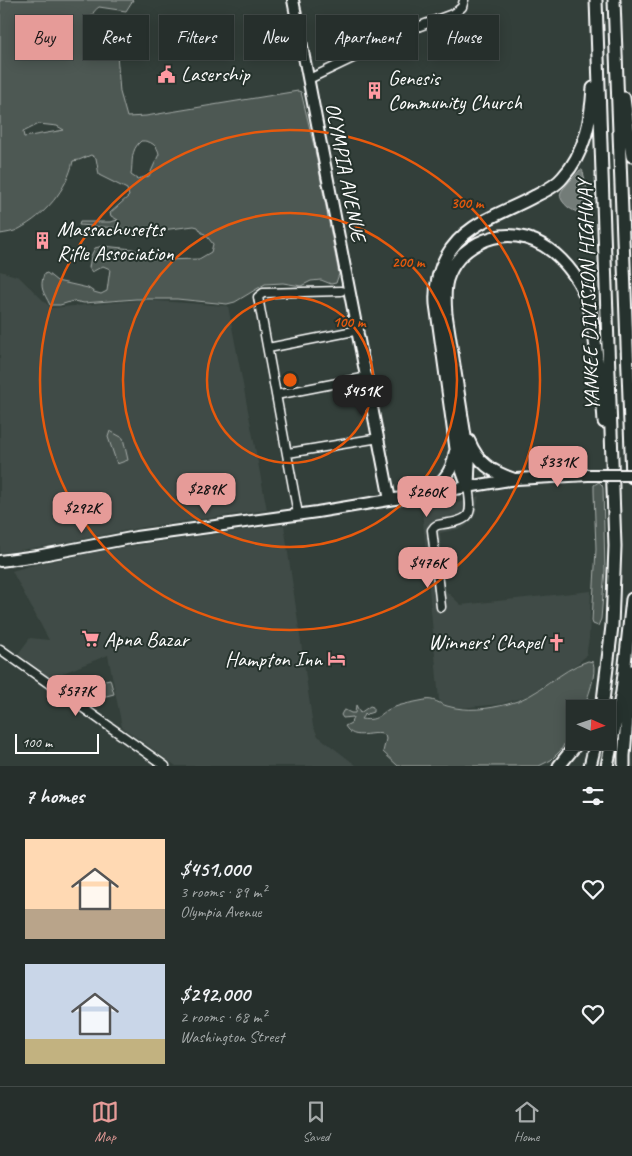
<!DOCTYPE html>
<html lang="en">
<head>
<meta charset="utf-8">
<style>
	:root { --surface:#262f2c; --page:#2e3734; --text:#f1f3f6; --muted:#a4a9a9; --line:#424a48; --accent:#e69b98 }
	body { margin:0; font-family:Caveat,sans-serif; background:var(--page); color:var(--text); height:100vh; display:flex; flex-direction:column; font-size:19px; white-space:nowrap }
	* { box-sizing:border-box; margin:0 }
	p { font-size:16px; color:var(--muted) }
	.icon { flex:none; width:28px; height:28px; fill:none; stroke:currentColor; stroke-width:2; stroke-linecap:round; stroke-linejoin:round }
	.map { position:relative; height:766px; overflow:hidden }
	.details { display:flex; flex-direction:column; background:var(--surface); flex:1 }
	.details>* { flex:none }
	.top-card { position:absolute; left:15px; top:15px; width:602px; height:45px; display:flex; gap:10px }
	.needle { width:32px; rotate:93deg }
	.fabs { position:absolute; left:566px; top:700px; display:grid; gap:10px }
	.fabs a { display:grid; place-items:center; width:50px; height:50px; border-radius:0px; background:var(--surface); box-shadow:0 2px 12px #0003,0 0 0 1px var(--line); font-size:25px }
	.scale { position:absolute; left:15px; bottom:12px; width:84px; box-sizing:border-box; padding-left:5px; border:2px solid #fff; border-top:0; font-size:14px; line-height:18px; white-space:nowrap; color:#fff; -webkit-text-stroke:4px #26332d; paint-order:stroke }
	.price { position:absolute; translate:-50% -42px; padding:0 11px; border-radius:10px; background:var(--accent); color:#111; font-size:16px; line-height:32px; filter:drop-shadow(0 1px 2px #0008) }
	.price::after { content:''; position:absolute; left:50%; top:30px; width:15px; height:11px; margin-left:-8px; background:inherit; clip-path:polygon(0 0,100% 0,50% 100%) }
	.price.current { background:#222; color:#fff }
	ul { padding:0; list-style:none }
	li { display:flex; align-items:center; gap:15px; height:125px; padding:0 25px }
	li span { display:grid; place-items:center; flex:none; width:140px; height:100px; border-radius:0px; color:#555 }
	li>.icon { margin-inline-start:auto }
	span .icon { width:60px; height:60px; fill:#fffc; stroke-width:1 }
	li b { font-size:21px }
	h2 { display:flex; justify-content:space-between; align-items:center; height:60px; padding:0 25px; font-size:21px }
	.chip { padding:0 18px; border-radius:0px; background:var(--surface); box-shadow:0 2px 12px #0003,0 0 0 1px var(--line); font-size:18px; line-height:45px }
	.chip.current { background:var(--accent); color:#111 }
	.tabs { display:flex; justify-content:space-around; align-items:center; height:70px; border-top:1px solid var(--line); background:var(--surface); font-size:14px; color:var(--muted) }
	.tabs a { display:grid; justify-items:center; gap:2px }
	.tabs .current { color:var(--accent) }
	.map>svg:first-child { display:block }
	.built { fill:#404c47 }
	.green { fill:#4d5853; stroke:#a6aca9; fill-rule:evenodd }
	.water { fill:#737b78; stroke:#abb0ae }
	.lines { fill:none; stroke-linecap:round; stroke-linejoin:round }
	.minor-casing { stroke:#fff; stroke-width:11 }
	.major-casing { stroke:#fff; stroke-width:14 }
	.highway-casing { stroke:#fff; stroke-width:15 }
	.minor { stroke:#26332d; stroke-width:8 }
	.major { stroke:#26332d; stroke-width:10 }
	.highway { stroke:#26332d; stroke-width:11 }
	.major-bridge-casing { stroke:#fff; stroke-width:14; stroke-linecap:butt }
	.major-bridge { stroke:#26332d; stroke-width:10 }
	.ring { fill:none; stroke:#e8590c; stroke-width:2.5 }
	.labels { text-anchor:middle; stroke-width:4; stroke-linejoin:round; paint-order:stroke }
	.poi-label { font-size:21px; fill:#fff; stroke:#26332d; text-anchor:start }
	.street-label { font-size:21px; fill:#fff; stroke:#26332d }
	.centre { fill:#e8590c; stroke:#26332d; stroke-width:2.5 }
	.ring-label { font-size:15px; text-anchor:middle; font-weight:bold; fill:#e8590c; stroke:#26332d; stroke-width:4; stroke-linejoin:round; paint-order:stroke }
</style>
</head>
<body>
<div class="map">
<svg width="632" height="766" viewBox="0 0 632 766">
	<rect width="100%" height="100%" fill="#333f3a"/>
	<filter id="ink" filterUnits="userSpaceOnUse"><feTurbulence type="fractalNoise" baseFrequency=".02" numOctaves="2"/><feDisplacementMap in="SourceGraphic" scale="10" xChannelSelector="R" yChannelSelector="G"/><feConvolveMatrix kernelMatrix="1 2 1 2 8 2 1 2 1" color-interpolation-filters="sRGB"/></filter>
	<g filter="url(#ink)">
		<path class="built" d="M0 271 19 277 51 308 143 300 228 306 267 510 138 528 53 545 0 553Z
			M479 496 476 512 471 522 463 528 440 533 445 590 461 605 591 591 589 638 586 656 578 663 528 696 501 704 459 708 445 705 439 700 422 509 458 503Z
			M284 525 313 726 318 736 357 766H176L122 727 108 655 63 673 56 682 18 654 30 638 49 640 12 571 29 566 111 549Z"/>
		<path class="green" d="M0 0H133L126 11 99 7C86 16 95 24 96 36 97 42 96 49 98 56L100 58 110 49 115 51 117 54 120 92 127 117 146 116 298 91 301 92 315 150 339 274 336 283 331 284 321 280 311 281 301 286 283 283 265 284 235 302 227 304 177 299H136L84 303 73 301 60 305H50C44 292 39 289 44 274L47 273 57 281 88 288 94 292 101 294 107 291 110 269 103 266 92 272 89 268 91 256 95 248 103 246 133 249 148 257 162 260 199 259 211 252 213 244 205 234 202 233 198 227 194 226 154 231 79 225 80 222H110L118 220 111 216 110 213 129 196 127 189 99 175 96 158 91 155 79 160 73 161C67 190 45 215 19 229 14 232 6 233 0 234ZM39 124 57 126 64 130 24 137 23 132ZM141 141C150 140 158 146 159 154L149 176 137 179 131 175C133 162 130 150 141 141Z
			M110 431 123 438 128 460 117 464 108 437Z
			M599 482 602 485 603 488 605 570 601 619 598 626 593 624 592 621 596 549 594 491V485Z
			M588 661 593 662C597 673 588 698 583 709H575V724L561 750 551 760 539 766H398L383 752 386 739 385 735C372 729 355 743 345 726L351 723 353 717 343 718 341 715 343 711 345 710 351 713H355L356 705 360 713 370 706 373 707V712L364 715 361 719C380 722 380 712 392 708 402 704 415 702 425 700 433 698 440 704 447 706 467 712 488 709 508 704 539 697 559 670 588 661Z
			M110 679 114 694 87 701 83 685Z"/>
		<path class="water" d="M580 170H582L583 172 589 197 588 209C579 220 556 201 561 192 562 189 577 174 580 170Z"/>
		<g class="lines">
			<defs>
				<path id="minor" d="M309 79 420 26 455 13 462 7 464 0
					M268 348 359 330
					M276 395 368 377
					M288 453 379 438
					M298 514 258 297 263 293 341 291
					M441 607 432 530C435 525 437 525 443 524 473 520 472 515 468 486
					M0 649 165 766"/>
				<path id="major" d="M293 0 390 500
					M0 561 37 556 136 537 317 512 516 479 588 475"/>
				<path id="highway" d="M596 0 615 546 612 626 602 709
					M614 0 632 477
					M624 98 632 156
					M469 441C478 463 492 472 513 479
					M467 484 457 456 436 304C435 288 438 271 446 257 465 222 503 214 535 196 545 191 556 186 563 177 585 153 591 120 593 88
					M468 486 469 462 446 314C445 302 444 291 447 280 457 247 494 229 526 238 548 244 566 262 578 281 592 304 594 332 597 358 600 379 603 400 604 422
					M422 494C441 485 452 474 455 453
					M559 766 579 741
					M590 766 596 741
					M607 766 622 692 632 599
					M624 766V756L631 671"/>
			</defs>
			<use href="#minor" class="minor-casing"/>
			<use href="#major" class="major-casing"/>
			<use href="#highway" class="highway-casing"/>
			<use href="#minor" class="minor"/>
			<use href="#major" class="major"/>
			<use href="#highway" class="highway"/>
			<defs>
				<path id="major-bridge" d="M588 475H632"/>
			</defs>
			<use href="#major-bridge" class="major-bridge-casing"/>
			<use href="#major-bridge" class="major-bridge"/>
		</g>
	</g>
	<g class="ring">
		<circle cx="290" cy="380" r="83"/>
		<circle cx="290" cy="380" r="167"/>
		<circle cx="290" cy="380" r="250"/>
	</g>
	<defs>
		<symbol id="civic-bare" viewBox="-9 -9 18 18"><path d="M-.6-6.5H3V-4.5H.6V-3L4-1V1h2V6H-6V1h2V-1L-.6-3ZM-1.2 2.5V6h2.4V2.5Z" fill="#ff9aa2" stroke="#26332d" stroke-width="2.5" paint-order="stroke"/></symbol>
		<symbol id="building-bare" viewBox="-9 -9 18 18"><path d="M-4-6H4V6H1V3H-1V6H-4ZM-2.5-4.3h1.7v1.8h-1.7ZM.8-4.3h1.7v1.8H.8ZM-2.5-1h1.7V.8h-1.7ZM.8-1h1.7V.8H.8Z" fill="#ff9aa2" stroke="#26332d" stroke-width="2.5" paint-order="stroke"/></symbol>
		<symbol id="supermarket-bare" viewBox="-9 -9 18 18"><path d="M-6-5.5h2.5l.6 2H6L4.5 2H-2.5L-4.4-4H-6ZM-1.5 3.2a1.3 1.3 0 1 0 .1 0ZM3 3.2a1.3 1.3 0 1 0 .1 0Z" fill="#ff9aa2" stroke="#26332d" stroke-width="2.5" paint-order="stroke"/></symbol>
		<symbol id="church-bare" viewBox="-9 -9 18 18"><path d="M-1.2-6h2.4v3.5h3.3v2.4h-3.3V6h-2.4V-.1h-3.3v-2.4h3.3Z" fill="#ff9aa2" stroke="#26332d" stroke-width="2.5" paint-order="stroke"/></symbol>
		<symbol id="hotel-bare" viewBox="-9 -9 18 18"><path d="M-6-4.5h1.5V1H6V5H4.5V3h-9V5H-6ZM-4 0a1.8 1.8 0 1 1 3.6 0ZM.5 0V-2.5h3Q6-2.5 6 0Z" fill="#ff9aa2" stroke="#26332d" stroke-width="2.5" paint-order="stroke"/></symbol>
	</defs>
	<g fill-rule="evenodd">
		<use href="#civic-bare" x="154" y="62" width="25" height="25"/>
		<use href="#building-bare" x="362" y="78" width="25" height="25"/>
		<use href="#building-bare" x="30" y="228" width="25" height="25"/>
		<use href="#supermarket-bare" x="78" y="626" width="25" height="25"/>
		<use href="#church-bare" x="544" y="630" width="25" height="25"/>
		<use href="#hotel-bare" x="324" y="646" width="25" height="25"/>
	</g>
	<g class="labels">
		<g class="poi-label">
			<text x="181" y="81">Lasership</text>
			<text x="388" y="85">Genesis<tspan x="388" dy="24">Community Church</tspan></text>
			<text x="57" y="236">Massachusetts<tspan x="57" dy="24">Rifle Association</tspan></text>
			<text x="104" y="646">Apna Bazar</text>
			<text x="543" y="649" text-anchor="end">Winners' Chapel</text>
			<text x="322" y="666" text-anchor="end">Hampton Inn</text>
		</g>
		<g class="street-label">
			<text transform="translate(346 172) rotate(79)" y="7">OLYMPIA AVENUE</text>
			<text transform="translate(588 295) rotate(-92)" y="7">YANKEE DIVISION HIGHWAY</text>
		</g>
	</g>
	<circle cx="290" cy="380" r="8" class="centre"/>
	<g class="ring-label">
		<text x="467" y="208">300 m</text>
		<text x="408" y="267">200 m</text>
		<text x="349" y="327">100 m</text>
	</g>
</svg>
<div class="fabs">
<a><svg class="needle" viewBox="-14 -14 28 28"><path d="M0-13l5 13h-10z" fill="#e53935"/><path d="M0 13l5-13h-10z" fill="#a4a9a9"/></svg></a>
</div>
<div class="scale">100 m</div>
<b class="price current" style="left:362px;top:417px">$451K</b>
<b class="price" style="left:558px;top:488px">$331K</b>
<b class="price" style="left:206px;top:515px">$289K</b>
<b class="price" style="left:427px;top:518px">$260K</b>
<b class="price" style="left:82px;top:534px">$292K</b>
<b class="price" style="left:428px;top:589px">$476K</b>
<b class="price" style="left:76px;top:717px">$577K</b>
<div class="top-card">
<a class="chip current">Buy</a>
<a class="chip">Rent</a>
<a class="chip">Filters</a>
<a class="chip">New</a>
<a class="chip">Apartment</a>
<a class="chip">House</a>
</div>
</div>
<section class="details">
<h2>7 homes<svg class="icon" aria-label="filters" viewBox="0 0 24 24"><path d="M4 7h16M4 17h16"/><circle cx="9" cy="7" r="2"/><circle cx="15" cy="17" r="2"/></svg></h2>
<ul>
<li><span style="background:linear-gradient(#ffd9b3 70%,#b9a48a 0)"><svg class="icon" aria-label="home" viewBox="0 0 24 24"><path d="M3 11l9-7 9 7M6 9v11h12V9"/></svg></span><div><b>$451,000</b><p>3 rooms · 89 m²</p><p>Olympia Avenue</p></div><svg class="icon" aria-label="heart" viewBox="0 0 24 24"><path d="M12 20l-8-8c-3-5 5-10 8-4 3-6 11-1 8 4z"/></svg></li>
<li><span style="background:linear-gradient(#c9d6e8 75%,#c2b280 0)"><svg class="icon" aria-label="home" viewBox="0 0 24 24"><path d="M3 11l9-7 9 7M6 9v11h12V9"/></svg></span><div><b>$292,000</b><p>2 rooms · 68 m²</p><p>Washington Street</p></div><svg class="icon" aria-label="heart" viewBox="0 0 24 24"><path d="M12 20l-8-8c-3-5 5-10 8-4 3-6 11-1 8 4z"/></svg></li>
</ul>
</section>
<nav class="tabs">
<a class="current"><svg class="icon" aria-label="map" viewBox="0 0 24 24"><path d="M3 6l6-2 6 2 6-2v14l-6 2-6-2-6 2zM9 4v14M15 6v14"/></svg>Map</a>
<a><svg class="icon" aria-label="saved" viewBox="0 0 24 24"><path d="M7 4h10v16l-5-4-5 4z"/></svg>Saved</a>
<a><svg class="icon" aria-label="home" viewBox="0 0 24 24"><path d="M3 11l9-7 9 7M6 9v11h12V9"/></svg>Home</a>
</nav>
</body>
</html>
